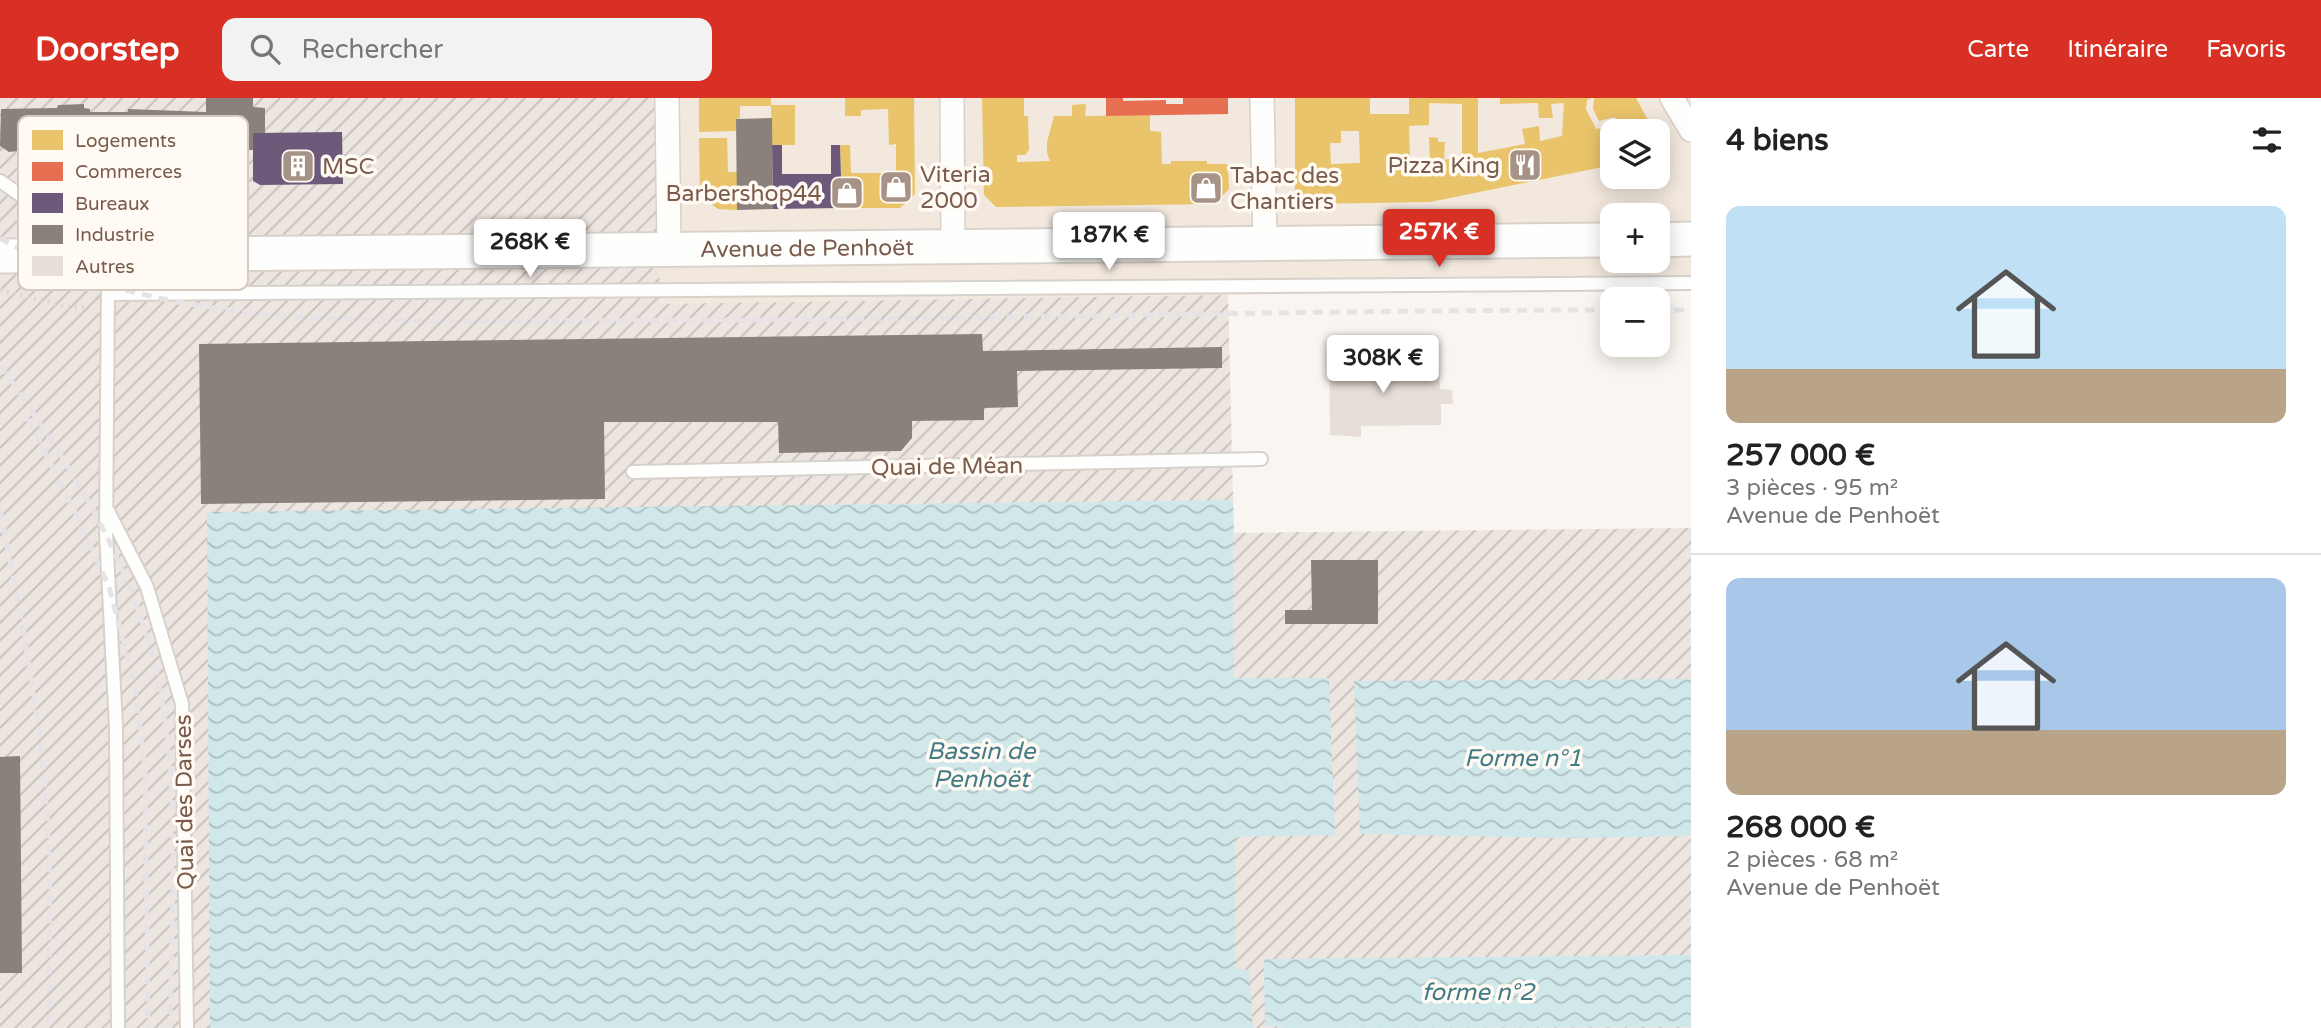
<!DOCTYPE html>
<html lang="fr">
<head>
<meta charset="utf-8">
<style>
	:root { --surface:#fff; --page:#f2f2f2; --text:#222; --muted:#767676; --line:#e0e0e0; --accent:#d93025 }
	body { margin:0; font-family:"Varela Round",sans-serif; background:var(--page); color:var(--text); height:100vh; display:flex; flex-direction:column; font-size:26px; white-space:nowrap }
	* { box-sizing:border-box; margin:0 }
	p { font-size:23px; color:var(--muted) }
	.icon { flex:none; width:38px; height:38px; fill:none; stroke:currentColor; stroke-width:2; stroke-linecap:round; stroke-linejoin:round }
	.map { position:relative; flex:1; overflow:hidden }
	.side { display:flex; flex-direction:column; background:var(--surface); width:630px }
	.side>* { flex:none }
	.tools { position:absolute; left:1600px; top:21px; display:grid; gap:14px }
	.tools a { display:grid; place-items:center; width:70px; height:70px; border-radius:14px; background:var(--surface); box-shadow:0 4px 18px #0003; font-size:35px }
	.price { position:absolute; translate:-50% -60px; padding:0 16px; border-radius:7px; background:#fff; color:#222; font-size:23px; line-height:46px; filter:drop-shadow(0 2px 4px #0008) }
	.price::after { content:''; position:absolute; left:50%; top:42px; width:21px; height:16px; margin-left:-10px; background:inherit; clip-path:polygon(0 0,100% 0,50% 100%) }
	.price.selected { background:var(--accent); color:#fff }
	ul { padding:0; list-style:none }
	li { display:grid; align-content:center; gap:14px; height:371px; padding:0 35px }
	li+li { border-top:2px solid var(--line) }
	li span { display:grid; place-items:center; height:217px; border-radius:14px; color:#555 }
	li>.icon { margin-inline-start:auto }
	span .icon { width:126px; height:126px; fill:#fffc; stroke-width:1 }
	li b { font-size:30px }
	h2 { display:flex; justify-content:space-between; align-items:center; height:84px; padding:0 35px; font-size:30px }
	header { display:flex; align-items:center; gap:42px; box-sizing:border-box; height:98px; padding:0 35px; background:var(--accent); color:#fff }
	header strong { font-size:33px }
	nav { display:flex; gap:38px; margin-inline-start:auto; font-size:24px }
	.search { width:490px; height:63px; background:var(--page); display:flex; align-items:center; gap:18px; box-sizing:border-box; padding:0 24px; border-radius:14px; color:var(--muted); font-size:26px }
	main { display:flex; flex:1; min-height:0 }
	.map>svg:first-child { display:block }
	.residential { fill:#f2e8de; fill-rule:evenodd }
	.industrial { fill:url(#industrial-furrows) }
	.water { fill:url(#water-waves) }
	.homes { fill:#e9c46a; fill-rule:evenodd }
	.shops { fill:#e76f51 }
	.offices { fill:#6d597a }
	.industry { fill:#8a817c }
	.building { fill:#e6ded7 }
	.lines { fill:none; stroke-linecap:round; stroke-linejoin:round }
	.lane-casing { stroke:#d7d1cb; stroke-width:16 }
	.street-casing { stroke:#d7d1cb; stroke-width:26 }
	.secondary-casing { stroke:#d9d2cb; stroke-width:37 }
	.path { stroke:#dcd5d0; stroke-width:4.5; stroke-dasharray:2 5; stroke-linecap:butt }
	.lane { stroke:#fefefd; stroke-width:12 }
	.street { stroke:#fefefd; stroke-width:23 }
	.secondary { stroke:#fefefd; stroke-width:33 }
	.rail { stroke:#e6e3e7; stroke-width:5; stroke-dasharray:10 7; stroke-linecap:butt }
	.labels { text-anchor:middle; stroke-width:7; stroke-linejoin:round; paint-order:stroke }
	.poi-label { font-size:23px; fill:#7a5c4d; stroke:#fffaf3; text-anchor:start }
	.street-label { font-size:23px; fill:#7a5c4d; stroke:#fffaf3 }
	.water-label { font-size:24px; font-style:italic; fill:#437c86; stroke:#fffaf3 }
	.key { fill:#fffaf3; stroke:#d7cbc1; stroke-width:2 }
	.key-label { font-size:19px; fill:#7a5c4d }
</style>
</head>
<body>
<header>
<strong>Doorstep</strong>
<div class="search"><svg class="icon" aria-label="search" viewBox="0 0 24 24"><circle cx="10" cy="10" r="6"/><path d="M15 15l6 6"/></svg>Rechercher</div>
<nav><a>Carte</a><a>Itinéraire</a><a>Favoris</a></nav>
</header>
<main>
<div class="map">
<svg width="1691" height="930" viewBox="0 0 1691 930">
	<defs>
		<pattern id="industrial-furrows" width="10" height="10" patternUnits="userSpaceOnUse" patternTransform="scale(1.75)"><rect width="10" height="10" fill="#ede5e0"/><path d="M-1 1l2-2M0 10L10 0M9 11l2-2" fill="none" stroke="#c5bdb8"/></pattern>
		<pattern id="water-waves" width="16" height="10" patternUnits="userSpaceOnUse" patternTransform="scale(1.75)"><rect width="16" height="10" fill="#d0e8ea"/><path d="M0 5q4-4 8 0t8 0" fill="none" stroke="#aebfc0"/></pattern>
	</defs>
	<rect width="100%" height="100%" fill="#f9f5f0"/>
	<path class="residential" d="M655 0H1691V187L935 203 660 206ZM1612 33H1657V79H1612ZM1612 117H1657V163H1612Z"/>
	<path class="industrial" d="M0 0H655L660 206 1228 197 1234 435 1691 430V930H0Z"/>
	<path class="water" d="M1233 402 1234 580H1329L1335 737 1235 739V871L1249 872 1253 930H210L207 414Z
		M1691 581V738L1570 740 1360 736 1354 583Z
		M1691 857V929L1287 930 1265 928 1264 861Z"/>
	<path class="homes" d="M699 0H771V7H795V47H772L771 8H740V20L736 21V33L699 34Z
		M845 0H914L915 96 900 110H842L840 47H850L851 75H896V46L889 47 888 11 861 12V18H845Z
		M982 0H1024V18H1028L1029 52 1025 57H1017V64L1050 63 1047 55V44L1054 18H1072V7L1086 6 1085 18 1150 17V33L1161 34 1162 66H1171V63H1207V66H1228L1229 91 1215 106 996 109 984 97Z
		M1295 0H1370V16H1409V0H1478V55L1525 46 1522 31 1539 28 1540 43 1562 38 1564 5 1551 6 1553 20H1539L1538 5 1500 6V0H1591L1587 2 1586 11 1596 31 1616 27 1615 19 1599 23 1593 11 1594 0H1636L1654 33H1612V67L1603 69 1430 104 1309 106 1295 92ZM1429 5 1462 6V58L1444 62 1445 44H1438V40L1429 39 1430 64 1420 63 1419 60H1410L1409 28 1429 27ZM1341 33H1359L1360 65 1331 66 1330 45H1341Z
		M699 40H727L728 74H737V112L718 111 700 98Z"/>
	<path class="shops" d="M1106 0H1123V3L1166 2V6H1183V0H1228V16L1106 18Z"/>
	<path class="offices" d="M342 34 343 86 260 87 253 83V35Z
		M772 47H782V76H831V47H840L842 110 773 111Z"/>
	<path class="industry" d="M206 0H253V9L265 10V35H253V52L207 53V78L97 80V69H91L90 54H86L85 59H59V55H18V53L9 54 0 48 1 11 57 10 58 7 84 6V10L90 11V14H128V11L206 14Z
		M772 20 773 111 737 112 736 21Z
		M982 236 983 253 1222 249V270L1017 273 1018 309 984 310V322L912 323V340L901 353 779 355 778 324H604L605 401 201 406 199 246Z
		M1311 462H1378V526H1285V512H1312Z
		M20 658 22 875H0V659Z"/>
	<path class="building" d="M1329 256 1359 257 1360 267 1439 266 1440 291 1452 292 1453 306H1441V327L1361 328V339L1330 337Z"/>
	<g class="lines">
		<defs>
			<path id="lane" d="M0 83 106 157 108 186 106 435 116 629 118 930
				M108 196 1691 185
				M633 374 1261 361
				M108 413 147 489 182 606 187 930"/>
			<path id="street" d="M667 0 669 152
				M952 0 953 148
				M1262 0 1265 146
				M1672 0 1691 32"/>
			<g id="secondary">
				<path d="M1657 142 1691 141"/>
				<path id="s1" d="M0 158 1612 142"/>
			</g>
		</defs>
		<use href="#lane" class="lane-casing"/>
		<use href="#street" class="street-casing"/>
		<use href="#secondary" class="secondary-casing"/>
		<path class="path" d="M0 192 68 209H88"/>
		<use href="#lane" class="lane"/>
		<use href="#street" class="street"/>
		<use href="#secondary" class="secondary"/>
		<path class="rail" d="M0 140C141 222 310 222 468 223 566 223 664 222 762 222 1046 220 1329 212 1612 212
			M1657 212H1691
			M0 267C70 366 137 470 160 592 181 702 171 818 170 930
			M28 321 73 410 109 489 134 583 145 669 148 930
			M0 411C19 509 39 606 46 706 52 780 49 856 48 930"/>
	</g>
	<defs>
		<symbol id="restaurant-square" viewBox="-11 -11 22 22"><rect x="-9" y="-9" width="18" height="18" rx="4" fill="#a69286" stroke="#fffaf3"/><path d="M-5-6h1v4h1v-4h1v4h1v-4h1v5L-1.5 .5V6h-2V.5L-5-1ZM5-6V6H3V1.5H1.5Q1.5-4 5-6Z" fill="#fff"/></symbol>
		<symbol id="building-square" viewBox="-11 -11 22 22"><rect x="-9" y="-9" width="18" height="18" rx="4" fill="#a69286" stroke="#fffaf3"/><path d="M-4-6H4V6H1V3H-1V6H-4ZM-2.5-4.3h1.7v1.8h-1.7ZM.8-4.3h1.7v1.8H.8ZM-2.5-1h1.7V.8h-1.7ZM.8-1h1.7V.8H.8Z" fill="#fff"/></symbol>
		<symbol id="shop-square" viewBox="-11 -11 22 22"><rect x="-9" y="-9" width="18" height="18" rx="4" fill="#a69286" stroke="#fffaf3"/><path d="M-5-2.5h2.3a2.7 3.5 0 0 1 5.4 0H5L5.5 6h-11ZM-1.5-2.5h3a1.5 2.3 0 0 0-3 0Z" fill="#fff"/></symbol>
	</defs>
	<g fill-rule="evenodd">
		<use href="#restaurant-square" x="1506" y="48" width="38" height="38"/>
		<use href="#building-square" x="279" y="49" width="38" height="38"/>
		<use href="#shop-square" x="877" y="70" width="38" height="38"/>
		<use href="#shop-square" x="1187" y="71" width="38" height="38"/>
		<use href="#shop-square" x="828" y="76" width="38" height="38"/>
	</g>
	<g class="labels">
		<g class="poi-label">
			<text x="1500" y="75" text-anchor="end">Pizza King</text>
			<text x="322" y="76">MSC</text>
			<text x="920" y="84">Viteria<tspan x="920" dy="26">2000</tspan></text>
			<text x="1230" y="85">Tabac des<tspan x="1230" dy="26">Chantiers</tspan></text>
			<text x="822" y="103" text-anchor="end">Barbershop44</text>
		</g>
		<g class="street-label">
			<text dy="8" stroke="none"><textPath href="#s1" startOffset="807">Avenue de Penhoët</textPath></text>
			<text transform="translate(947 368) rotate(-1)" y="8">Quai de Méan</text>
			<text transform="translate(184 704) rotate(-91)" y="8">Quai des Darses</text>
		</g>
		<g class="water-label">
			<text x="981" y="661">Bassin de<tspan x="981" dy="28">Penhoët</tspan></text>
			<text x="1523" y="668">Forme n°1</text>
			<text x="1478" y="902">forme n°2</text>
		</g>
	</g>
	<rect x="18" y="18" width="230" height="174" rx="10" class="key"/>
	<rect x="32" y="32" width="31" height="20" fill="#e9c46a"/>
	<rect x="32" y="64" width="31" height="19" fill="#e76f51"/>
	<rect x="32" y="95" width="31" height="20" fill="#6d597a"/>
	<rect x="32" y="127" width="31" height="19" fill="#8a817c"/>
	<rect x="32" y="158" width="31" height="20" fill="#e6ded7"/>
	<g class="key-label">
		<text x="75" y="49">Logements</text>
		<text x="75" y="80">Commerces</text>
		<text x="75" y="112">Bureaux</text>
		<text x="75" y="143">Industrie</text>
		<text x="75" y="175">Autres</text>
	</g>
</svg>
<div class="tools">
<a><svg class="icon" aria-label="layers" viewBox="0 0 24 24"><path d="M12 4l9 5-9 5-9-5zM3 14l9 5 9-5"/></svg></a>
<a>+</a>
<a>−</a>
</div>
<b class="price selected" style="left:1439px;top:171px">257K €</b>
<b class="price" style="left:1109px;top:174px">187K €</b>
<b class="price" style="left:530px;top:181px">268K €</b>
<b class="price" style="left:1383px;top:297px">308K €</b>
</div>
<section class="side">
<h2>4 biens<svg class="icon" aria-label="filters" viewBox="0 0 24 24"><path d="M4 7h16M4 17h16"/><circle cx="9" cy="7" r="2"/><circle cx="15" cy="17" r="2"/></svg></h2>
<ul>
<li><span style="background:linear-gradient(#bfe0f5 75%,#b9a48a 0)"><svg class="icon" aria-label="home" viewBox="0 0 24 24"><path d="M3 11l9-7 9 7M6 9v11h12V9"/></svg></span><div><b>257 000 €</b><p>3 pièces · 95 m²</p><p>Avenue de Penhoët</p></div></li>
<li><span style="background:linear-gradient(#a9c7e8 70%,#b9a48a 0)"><svg class="icon" aria-label="home" viewBox="0 0 24 24"><path d="M3 11l9-7 9 7M6 9v11h12V9"/></svg></span><div><b>268 000 €</b><p>2 pièces · 68 m²</p><p>Avenue de Penhoët</p></div></li>
</ul>
</section>
</main>
</body>
</html>
